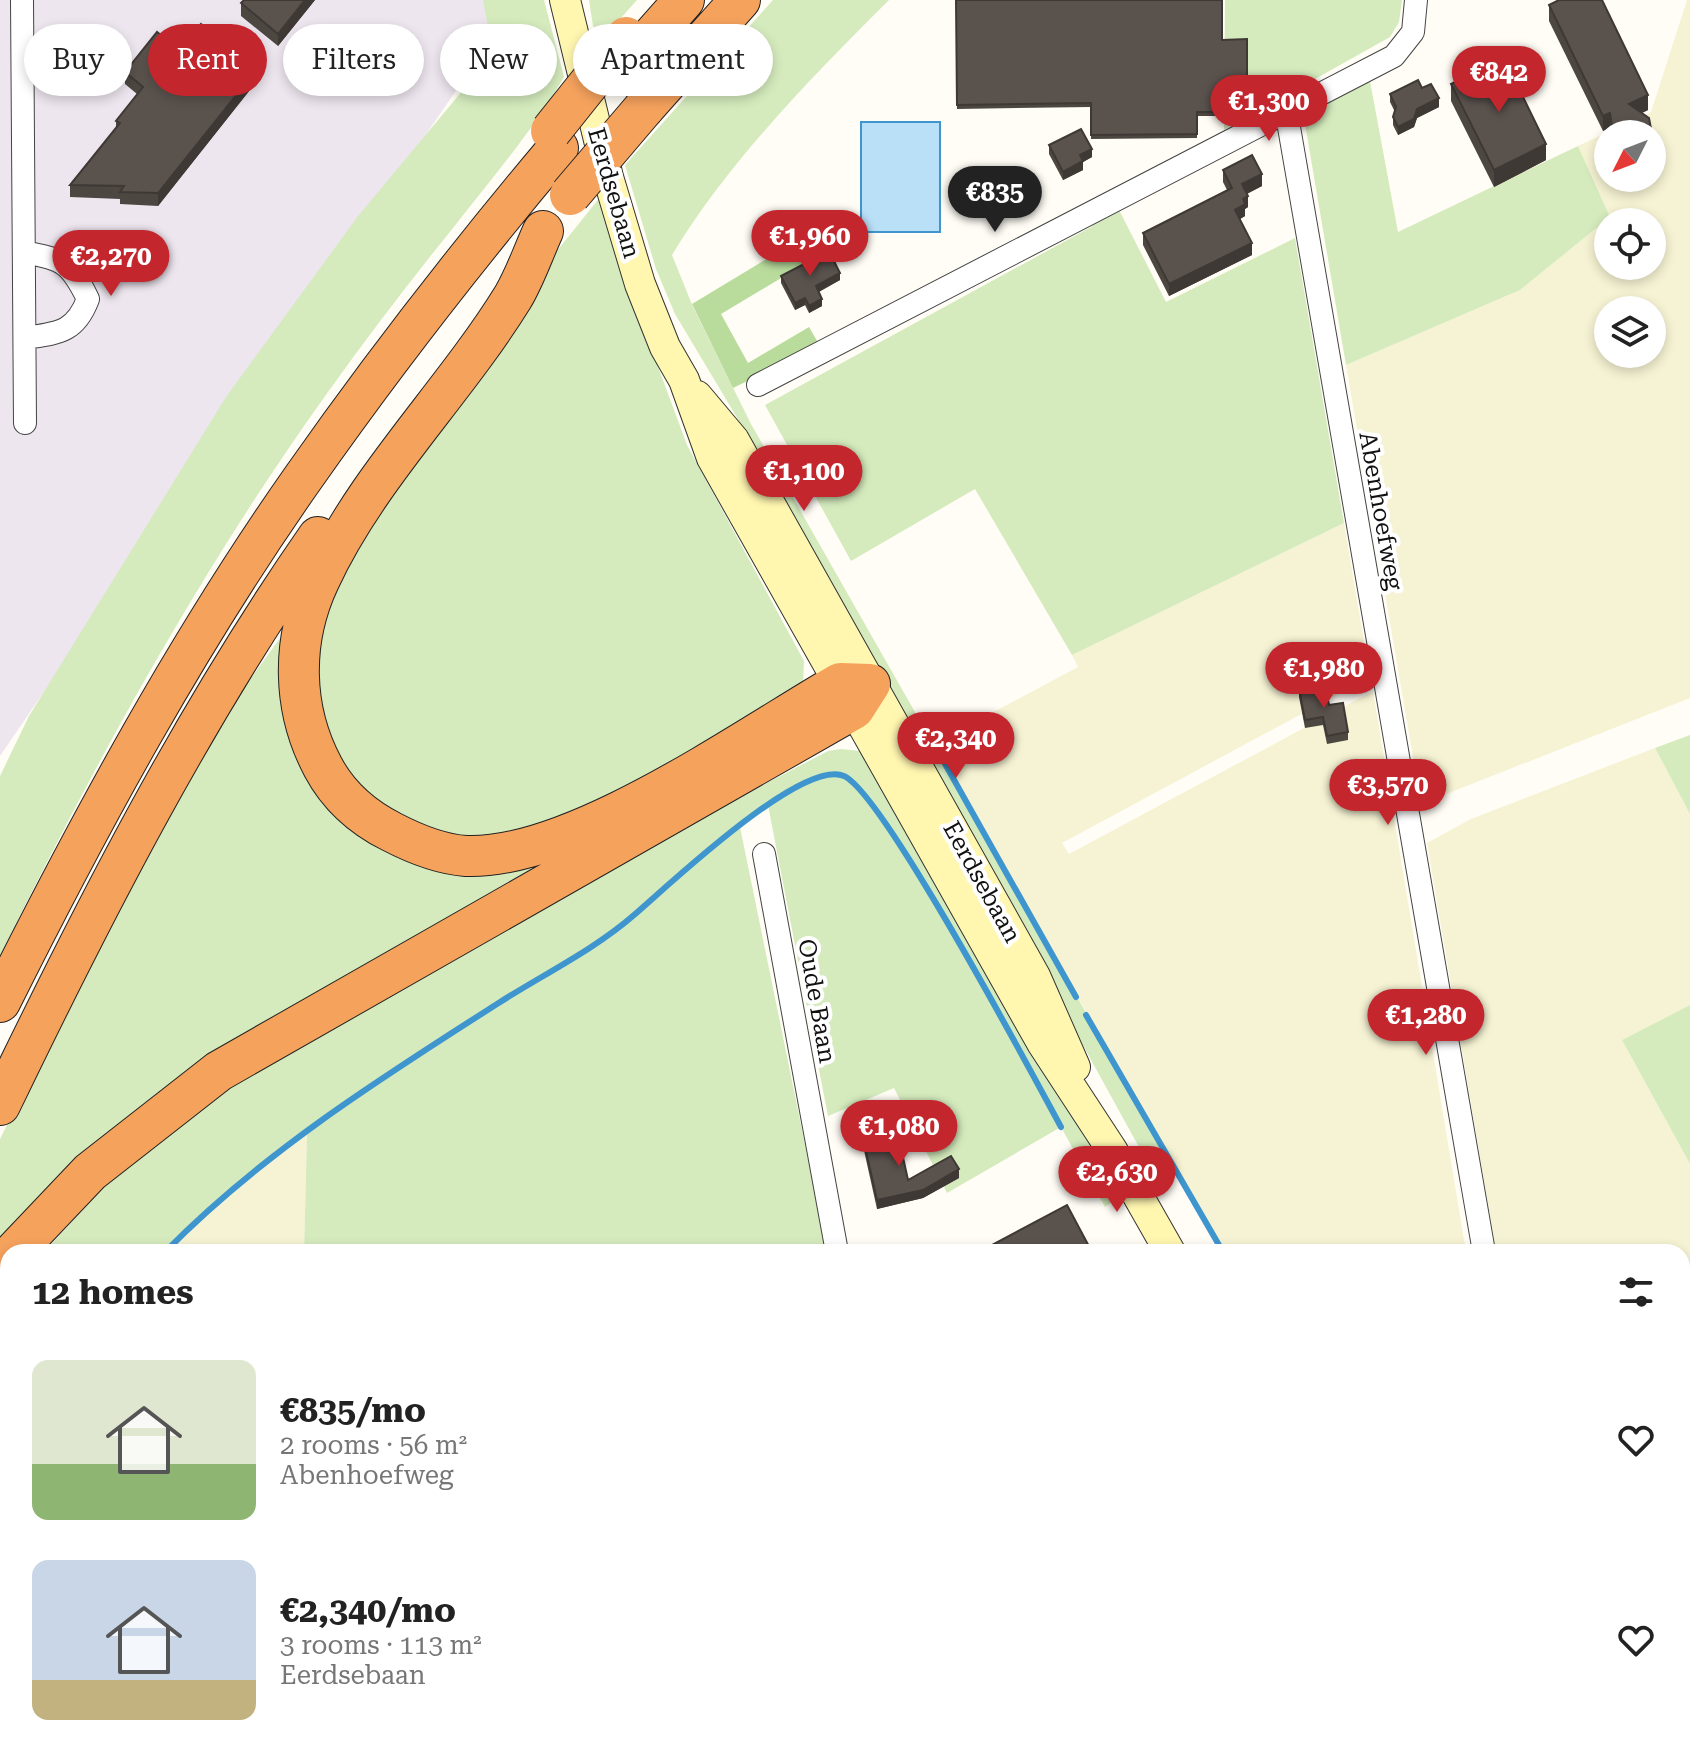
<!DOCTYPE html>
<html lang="en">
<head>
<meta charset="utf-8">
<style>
	:root { --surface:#fff; --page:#f6f6f6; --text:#222; --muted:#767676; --accent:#c4262e }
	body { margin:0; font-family:"Roboto Serif",serif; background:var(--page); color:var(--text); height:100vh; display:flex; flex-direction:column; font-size:30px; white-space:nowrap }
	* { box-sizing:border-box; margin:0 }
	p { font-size:26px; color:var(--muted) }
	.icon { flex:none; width:44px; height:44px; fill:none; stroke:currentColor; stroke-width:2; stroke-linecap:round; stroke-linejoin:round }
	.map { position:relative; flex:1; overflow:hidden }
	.sheet { position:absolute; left:0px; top:1244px; width:1690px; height:514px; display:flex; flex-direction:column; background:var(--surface); border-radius:24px 24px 0 0; box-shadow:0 4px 12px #0003 }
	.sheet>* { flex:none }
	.guide { position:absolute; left:24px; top:24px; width:800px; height:72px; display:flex; gap:16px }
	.needle { width:52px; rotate:228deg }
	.controls { position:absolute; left:1594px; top:120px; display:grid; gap:16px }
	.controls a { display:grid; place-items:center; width:72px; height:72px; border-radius:50%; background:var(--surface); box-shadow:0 4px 12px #0003; font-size:40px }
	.price { position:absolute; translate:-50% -68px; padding:0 18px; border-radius:28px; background:var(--accent); color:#fff; font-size:26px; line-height:52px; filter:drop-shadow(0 2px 4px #0008) }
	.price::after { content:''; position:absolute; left:50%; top:48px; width:24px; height:18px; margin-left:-12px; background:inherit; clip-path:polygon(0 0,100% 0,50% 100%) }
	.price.selected { background:#222; color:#fff }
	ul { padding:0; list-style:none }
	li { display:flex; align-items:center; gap:24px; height:200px; padding:0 32px }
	li span { display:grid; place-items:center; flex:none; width:224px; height:160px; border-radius:16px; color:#555 }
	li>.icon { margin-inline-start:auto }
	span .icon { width:96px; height:96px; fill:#fffc; stroke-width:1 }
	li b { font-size:34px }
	h2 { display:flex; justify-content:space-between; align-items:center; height:96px; padding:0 32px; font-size:34px }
	.pill { padding:0 28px; border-radius:36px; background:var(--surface); box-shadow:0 4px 12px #0003; font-size:28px; line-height:72px }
	.pill.selected { background:var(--accent); color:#fff }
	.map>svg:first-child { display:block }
	.industrial { fill:#eee6ef }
	.farmland { fill:#f6f3d4; fill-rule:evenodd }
	.green { fill:#d5ebbd }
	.forest { fill:#b9dc9c }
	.water { fill:#b9e0f7; stroke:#3f96cf; stroke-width:2 }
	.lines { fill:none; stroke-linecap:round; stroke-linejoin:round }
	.stream { stroke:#3f96cf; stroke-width:6 }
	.street-casing { stroke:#444; stroke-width:24 }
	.secondary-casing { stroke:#333; stroke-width:32 }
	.highway-casing { stroke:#222; stroke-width:42 }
	.street { stroke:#fff; stroke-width:22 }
	.secondary { stroke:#fff6b0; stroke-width:30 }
	.highway { stroke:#f5a25d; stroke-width:40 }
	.highway-bridge-casing { stroke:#222; stroke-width:42; stroke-linecap:butt }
	.highway-bridge { stroke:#f5a25d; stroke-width:40 }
	.wall { fill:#4d4742 }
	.shaded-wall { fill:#3f3936 }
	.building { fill:#5a524d; stroke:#3f3936; stroke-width:2 }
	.labels { text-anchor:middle; stroke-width:8; stroke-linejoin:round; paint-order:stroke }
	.street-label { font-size:24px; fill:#111; stroke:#fff }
</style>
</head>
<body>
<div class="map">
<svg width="1690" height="1757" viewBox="0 0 1690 1757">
	<rect width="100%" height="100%" fill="#fffdf5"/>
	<path class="industrial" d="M0 0H500L501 25 0 756Z"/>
	<path class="farmland" d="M1687 0H1690V698L1421 804 1346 365 1520 290 1610 217 1578 146 1651 112ZM1608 134H1652V178H1608ZM1608 222H1652V266H1608ZM1608 310H1652V354H1608Z
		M1344 523 1370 677 1062 843 1069 854 1373 691 1466 1252H1223L934 744 1078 667 1072 655Z
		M1655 748 1690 814V1005L1622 1040 1690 1164V1370L1682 1374V1252H1496L1427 843 1471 819Z
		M307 1133 304 1252H164L204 1213Z
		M1085 1750H1325V1757H1090Z"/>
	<path class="green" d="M483 0H544L564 77C532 132 492 178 453 228 410 281 368 336 328 392 201 569 96 760 0 956V776L29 716 226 397 358 216 493 54Z
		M589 0H637L603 38 593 26Z
		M773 0H889C811 78 729 161 672 255L693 307 751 424 1174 1167 1156 1178 745 431 675 314 656 269 625 165Z
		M1225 0H1402L1399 22 1390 37 1224 130Z
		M1370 81 1398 232 1578 146 1610 217 1520 290 1346 365 1304 118 1308 113Z
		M605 191 631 294 687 445 804 661 803 686 601 805 490 839 439 837 403 824 340 769 321 728 314 678 325 606 355 534 544 267Z
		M1116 204 1166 302 1295 238 1344 523 1072 655 975 489 851 561 765 405 1091 227Z
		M299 612 285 677 396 847 635 816 351 978 0 1243V1139L177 780Z
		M1690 735V814L1655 748Z
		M841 749 860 751 885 774 1120 1196 1105 1207 1061 1127 947 1193 894 1088 828 1116 768 805 740 827 827 1252H304L307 1133 204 1213 164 1252H44L113 1177 258 1064 562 890 828 751Z
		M1690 1005V1164L1622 1040Z
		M0 1313 8 1316V1462L0 1478Z
		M1683 1413 1690 1431V1742L1682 1736Z
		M0 1483 8 1485V1750H371L376 1757H0Z"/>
	<path class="forest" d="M811 232 823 253 721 314 748 363 809 327 820 346 733 388 692 304Z"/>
	<path class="water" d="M861 122H940V232H861Z"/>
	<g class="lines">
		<path class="stream" d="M935 746 1076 997
			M1086 1015 1223 1252
			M165 1252C262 1153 381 1078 497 1004 542 975 594 950 634 915 668 886 802 758 844 776 884 794 1031 1072 1061 1127
			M0 1489V1488"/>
		<defs>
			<path id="street" d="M22 0 25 423
				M1286 110 1484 1252
				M24 252C64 260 70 262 88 299 75 333 58 333 25 338
				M758 385 1394 56 1413 32 1416 0
				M764 854 837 1252
				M1682 1396 1690 1392
				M537 1750 543 1757
				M1053 1750 1057 1757
				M1512 1757 1513 1750"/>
			<path id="secondary" d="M565 0 608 177 640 284 665 347 684 380 712 458 1042 1043 1112 1150 1170 1252
				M697 396 734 440 1035 976 1075 1067
				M1444 1750 1450 1757
				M1368 1757 1373 1750"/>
			<path id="highway" d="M632 59 684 0
				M644 108 740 0
				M0 1002C90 822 187 643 303 478 383 364 468 255 558 148
				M0 1105C94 910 194 715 318 537
				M14 1252 90 1172 219 1071 854 709 870 684 840 683C745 738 574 860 466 856 439 854 415 844 392 832 362 817 339 797 323 767 292 709 291 641 319 581 367 477 453 394 513 297 525 277 533 253 543 231"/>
		</defs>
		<use href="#street" class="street-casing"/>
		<use href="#secondary" class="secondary-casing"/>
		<use href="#highway" class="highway-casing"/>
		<use href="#street" class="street"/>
		<use href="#secondary" class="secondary"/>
		<use href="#highway" class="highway"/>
		<defs>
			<path id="highway-bridge" d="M551 131 626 37
				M570 195 644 108"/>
		</defs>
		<use href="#highway-bridge" class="highway-bridge-casing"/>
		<use href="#highway-bridge" class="highway-bridge"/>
	</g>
	<path class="wall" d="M315 0 278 46 241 16V3Z
		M956 0 1222 40 1247 39V87H1222V116H1197V138L1091 139V107L957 109Z
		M1549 5 1648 110 1642 113 1652 134H1610V128L1603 131 1549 21Z
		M179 50 257 81 158 206 120 204V199L70 197V185L116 128V121L137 94 125 84V72Z
		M1451 84 1546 160 1494 187 1451 101Z
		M1422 88 1439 107 1417 118 1414 127 1398 135 1393 125V117L1395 112 1390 102V94Z
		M1049 145 1092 157 1083 162V170L1063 180 1049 154Z
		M1223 170 1262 186 1247 194 1248 207 1245 209V216L1240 219 1252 255 1169 296 1143 245V233L1227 190 1223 182Z
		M781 276 840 280 819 292 822 306 809 313 805 305 795 310 781 283Z
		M1299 689 1329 705 1348 732V740L1327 744 1323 725 1305 728 1299 697Z
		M863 1138 908 1180 959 1178 923 1198 877 1209 863 1146Z"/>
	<path class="shaded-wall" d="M305 0H315L278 46V34Z
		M257 69V81L158 206V193Z
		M1648 95V110L1629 119V104Z
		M1439 98V107L1417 118 1414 127 1398 135V127L1417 109Z
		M1610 113V128L1603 131V116Z
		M1546 144V160L1494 187V170Z
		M1092 149V157L1083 162V170L1063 180V172L1080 155Z
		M1262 174V186L1242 196V184Z
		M1248 196V207L1245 209V216L1235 222V210L1243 199Z
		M1252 243V255L1169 296V284Z
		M840 273V280L816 293V286Z
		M805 298V305L795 310V303Z
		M822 299V306L809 313V306Z
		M959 1169V1178L923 1198 877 1209V1200Z"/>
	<path class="building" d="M244 0H305L278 34 241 3Z
		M956 0H1222V40L1247 39V83H1222V112H1197V134L1091 135V103L957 105Z
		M1559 0H1602L1648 95 1629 104 1649 118 1652 134H1613L1610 113 1603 116 1549 5Z
		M201 24 257 69 158 193 120 192 124 186 70 185 120 123 116 121 143 87 125 72 157 32 179 50Z
		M1504 58 1546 144 1494 170 1451 84Z
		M1418 80 1422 88 1431 84 1439 98 1417 109 1414 119 1398 127 1393 117 1396 107 1390 94Z
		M1081 129 1092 149 1080 155 1083 161 1063 172 1049 145Z
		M1252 155 1262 174 1242 184 1248 196 1243 199 1245 204 1235 210 1252 243 1169 284 1143 233 1232 188 1223 170Z
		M829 251 840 273 816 286 822 299 809 306 805 298 795 303 781 276Z
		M1325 685 1329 705 1343 703 1348 732 1327 736 1323 717 1305 720 1299 689Z
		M897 1130 908 1180 951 1156 959 1169 923 1190 877 1200 863 1138Z
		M1067 1205 1092 1252H979Z
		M449 1750H470L473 1754 469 1757H444L450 1752Z
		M642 1750H666V1757H642Z
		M854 1750H879V1757H854Z
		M1572 1750H1618L1628 1757H1567Z"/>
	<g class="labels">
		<g class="street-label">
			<text transform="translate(614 193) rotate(74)" y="8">Eerdsebaan</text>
			<text transform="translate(1381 511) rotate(80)" y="8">Abenhoefweg</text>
			<text transform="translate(982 882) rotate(61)" y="8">Eerdsebaan</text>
			<text transform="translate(817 1001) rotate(80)" y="8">Oude Baan</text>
		</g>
	</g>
</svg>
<div class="controls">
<a><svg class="needle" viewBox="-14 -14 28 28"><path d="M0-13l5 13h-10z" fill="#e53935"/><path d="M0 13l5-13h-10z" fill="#767676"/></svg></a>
<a><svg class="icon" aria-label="locate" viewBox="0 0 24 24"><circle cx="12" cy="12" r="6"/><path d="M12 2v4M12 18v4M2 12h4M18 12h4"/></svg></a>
<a><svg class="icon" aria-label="layers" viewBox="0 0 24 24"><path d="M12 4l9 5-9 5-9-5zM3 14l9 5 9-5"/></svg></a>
</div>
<b class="price" style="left:1499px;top:114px">€842</b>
<b class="price" style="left:1269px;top:143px">€1,300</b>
<b class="price selected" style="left:995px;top:234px">€835</b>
<b class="price" style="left:810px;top:278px">€1,960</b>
<b class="price" style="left:111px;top:298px">€2,270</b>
<b class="price" style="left:804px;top:513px">€1,100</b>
<b class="price" style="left:1324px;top:710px">€1,980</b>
<b class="price" style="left:956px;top:780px">€2,340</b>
<b class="price" style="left:1388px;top:827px">€3,570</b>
<b class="price" style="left:1426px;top:1057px">€1,280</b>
<b class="price" style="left:899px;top:1168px">€1,080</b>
<b class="price" style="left:1117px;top:1214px">€2,630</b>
<div class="guide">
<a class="pill">Buy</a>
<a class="pill selected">Rent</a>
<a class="pill">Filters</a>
<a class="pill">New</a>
<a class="pill">Apartment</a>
</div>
<section class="sheet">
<h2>12 homes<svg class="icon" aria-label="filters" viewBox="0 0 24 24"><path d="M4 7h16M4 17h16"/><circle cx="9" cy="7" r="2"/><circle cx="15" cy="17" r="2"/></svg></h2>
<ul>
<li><span style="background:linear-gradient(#dfe7d0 65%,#8fb573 0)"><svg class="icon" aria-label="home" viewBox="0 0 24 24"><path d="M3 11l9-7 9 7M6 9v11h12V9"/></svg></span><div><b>€835/mo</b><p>2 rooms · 56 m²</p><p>Abenhoefweg</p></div><svg class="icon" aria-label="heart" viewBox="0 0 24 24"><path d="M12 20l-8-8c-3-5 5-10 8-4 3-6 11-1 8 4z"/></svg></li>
<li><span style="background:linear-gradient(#c9d6e8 75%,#c2b280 0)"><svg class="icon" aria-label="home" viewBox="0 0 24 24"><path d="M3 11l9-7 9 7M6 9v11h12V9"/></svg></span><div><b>€2,340/mo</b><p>3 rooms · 113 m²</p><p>Eerdsebaan</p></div><svg class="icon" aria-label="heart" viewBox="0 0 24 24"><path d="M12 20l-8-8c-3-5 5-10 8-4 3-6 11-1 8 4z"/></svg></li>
</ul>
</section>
</div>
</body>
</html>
